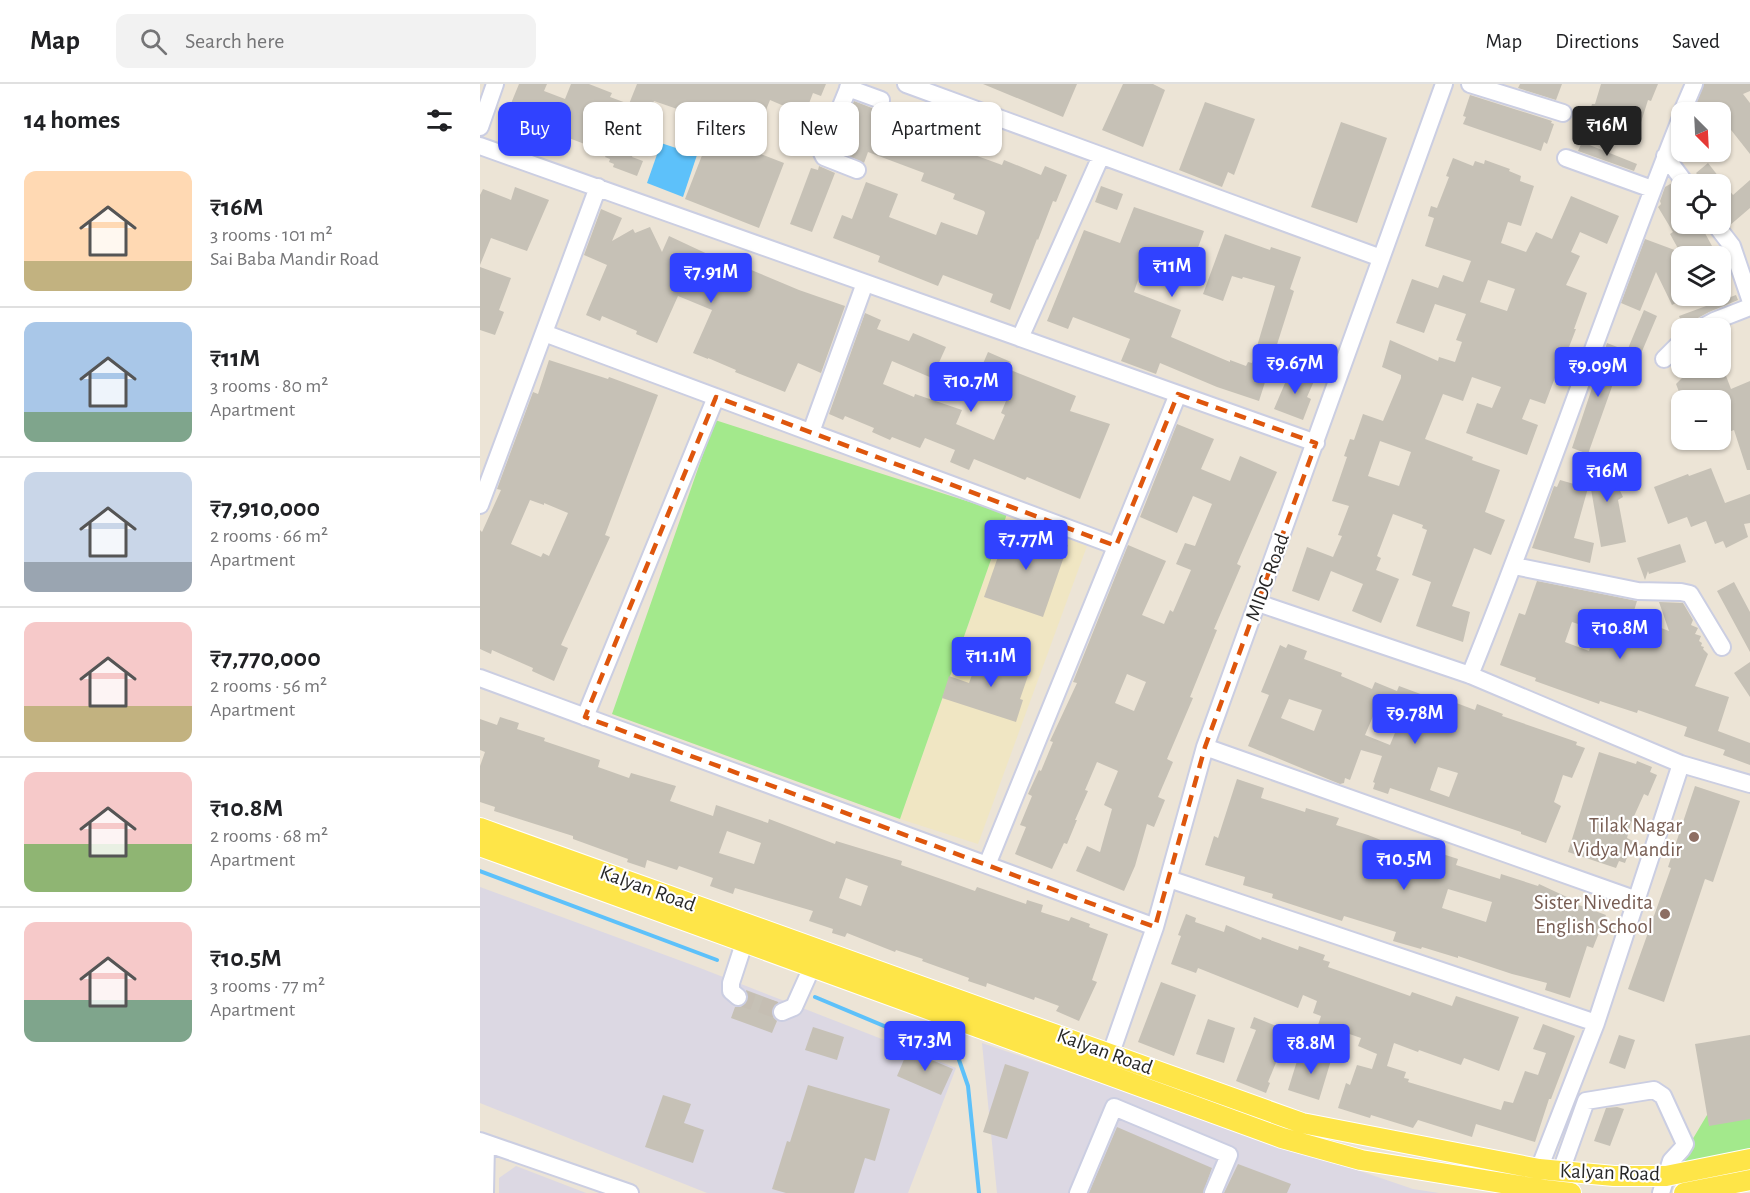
<!DOCTYPE html>
<html lang="en">
<head>
<meta charset="utf-8">
<style>
	:root { --surface:#fff; --page:#f2f2f2; --text:#202124; --muted:#757577; --line:#e0e0e0; --accent:#3042ff }
	body { margin:0; font-family:"Alegreya Sans",sans-serif; background:var(--page); color:var(--text); height:100vh; display:flex; flex-direction:column; font-size:22px; white-space:nowrap }
	* { box-sizing:border-box; margin:0 }
	p { font-size:20px; color:var(--muted) }
	.icon { flex:none; width:33px; height:33px; fill:none; stroke:currentColor; stroke-width:2; stroke-linecap:round; stroke-linejoin:round }
	.map { position:relative; flex:1; overflow:hidden }
	.details { display:flex; flex-direction:column; background:var(--surface); width:480px }
	.details>* { flex:none }
	.banner { position:absolute; left:18px; top:18px; width:570px; height:54px; display:flex; gap:12px }
	.needle { width:39px; rotate:156deg }
	.buttons { position:absolute; left:1191px; top:18px; display:grid; gap:12px }
	.buttons a { display:grid; place-items:center; width:60px; height:60px; border-radius:12px; background:var(--surface); box-shadow:0 2px 4px #0004; font-size:30px }
	.price { position:absolute; translate:-50% -51px; padding:0 14px; border-radius:6px; background:var(--accent); color:#fff; font-size:20px; line-height:39px; filter:drop-shadow(0 2px 3px #0008) }
	.price::after { content:''; position:absolute; left:50%; top:36px; width:18px; height:14px; margin-left:-9px; background:inherit; clip-path:polygon(0 0,100% 0,50% 100%) }
	.price.on { background:#222; color:#fff }
	ul { padding:0; list-style:none }
	li { display:flex; align-items:center; gap:18px; height:150px; padding:0 24px }
	li+li { border-top:2px solid var(--line) }
	li span { display:grid; place-items:center; flex:none; width:168px; height:120px; border-radius:12px; color:#555 }
	li>.icon { margin-inline-start:auto }
	span .icon { width:72px; height:72px; fill:#fffc; stroke-width:1 }
	li b { font-size:26px }
	h2 { display:flex; justify-content:space-between; align-items:center; height:72px; padding:0 24px; font-size:26px }
	.chip { padding:0 21px; border-radius:12px; background:var(--surface); box-shadow:0 2px 4px #0004; font-size:21px; line-height:54px }
	.chip.on { background:var(--accent); color:#fff }
	header { display:flex; align-items:center; gap:36px; box-sizing:border-box; height:84px; padding:0 30px; background:var(--surface); border-bottom:2px solid var(--line) }
	header strong { font-size:28px }
	nav { display:flex; gap:33px; margin-inline-start:auto; font-size:21px }
	.search { width:420px; height:54px; background:var(--page); display:flex; align-items:center; gap:15px; box-sizing:border-box; padding:0 21px; border-radius:12px; color:var(--muted); font-size:22px }
	main { display:flex; flex:1; min-height:0 }
	.map>svg:first-child { display:block }
	.industrial { fill:#dcd8e3 }
	.education { fill:#f0e6c3 }
	.green { fill:#a3e98c }
	.water { fill:#5dc1fa }
	.lines { fill:none; stroke-linecap:round; stroke-linejoin:round }
	.stream { stroke:#5dc1fa; stroke-width:4 }
	.building { fill:#c6c1b6; fill-rule:evenodd }
	.minor-tunnel { stroke:#c5beb3; stroke-width:16; stroke-dasharray:16 8; stroke-linecap:butt }
	.minor-casing { stroke:#cbcee2; stroke-width:20 }
	.major-casing { stroke:#fff; stroke-width:22 }
	.minor { stroke:#fff; stroke-width:16 }
	.major { stroke:#fee548; stroke-width:20 }
	.marked { fill:none; stroke:#de560d; stroke-width:4.5; stroke-dasharray:12 8; stroke-linejoin:round }
	.education-dot { fill:#8d6e63; stroke:#fff; stroke-width:2 }
	.labels { text-anchor:middle; stroke-width:4.5; stroke-linejoin:round; paint-order:stroke }
	.street-label { font-size:21px; fill:#272727; stroke:#fff }
	.education-label { font-size:21px; fill:#785e54; stroke:#fff; text-anchor:end }
</style>
</head>
<body>
<header>
<strong>Map</strong>
<div class="search"><svg class="icon" aria-label="search" viewBox="0 0 24 24"><circle cx="10" cy="10" r="6"/><path d="M15 15l6 6"/></svg>Search here</div>
<nav><a>Map</a><a>Directions</a><a>Saved</a></nav>
</header>
<main>
<section class="details">
<h2>14 homes<svg class="icon" aria-label="filters" viewBox="0 0 24 24"><path d="M4 7h16M4 17h16"/><circle cx="9" cy="7" r="2"/><circle cx="15" cy="17" r="2"/></svg></h2>
<ul>
<li><span style="background:linear-gradient(#ffd9b3 75%,#c2b280 0)"><svg class="icon" aria-label="home" viewBox="0 0 24 24"><path d="M3 11l9-7 9 7M6 9v11h12V9"/></svg></span><div><b>₹16M</b><p>3 rooms · 101 m²</p><p>Sai Baba Mandir Road</p></div></li>
<li><span style="background:linear-gradient(#a9c7e8 75%,#7fa58c 0)"><svg class="icon" aria-label="home" viewBox="0 0 24 24"><path d="M3 11l9-7 9 7M6 9v11h12V9"/></svg></span><div><b>₹11M</b><p>3 rooms · 80 m²</p><p>Apartment</p></div></li>
<li><span style="background:linear-gradient(#c9d6e8 75%,#9aa5b1 0)"><svg class="icon" aria-label="home" viewBox="0 0 24 24"><path d="M3 11l9-7 9 7M6 9v11h12V9"/></svg></span><div><b>₹7,910,000</b><p>2 rooms · 66 m²</p><p>Apartment</p></div></li>
<li><span style="background:linear-gradient(#f6c9c9 70%,#c2b280 0)"><svg class="icon" aria-label="home" viewBox="0 0 24 24"><path d="M3 11l9-7 9 7M6 9v11h12V9"/></svg></span><div><b>₹7,770,000</b><p>2 rooms · 56 m²</p><p>Apartment</p></div></li>
<li><span style="background:linear-gradient(#f6c9c9 60%,#8fb573 0)"><svg class="icon" aria-label="home" viewBox="0 0 24 24"><path d="M3 11l9-7 9 7M6 9v11h12V9"/></svg></span><div><b>₹10.8M</b><p>2 rooms · 68 m²</p><p>Apartment</p></div></li>
<li><span style="background:linear-gradient(#f6c9c9 65%,#7fa58c 0)"><svg class="icon" aria-label="home" viewBox="0 0 24 24"><path d="M3 11l9-7 9 7M6 9v11h12V9"/></svg></span><div><b>₹10.5M</b><p>3 rooms · 77 m²</p><p>Apartment</p></div></li>
</ul>
</section>
<div class="map">
<svg width="1270" height="1109" viewBox="0 0 1270 1109">
	<rect width="100%" height="100%" fill="#ece4d6"/>
	<path class="industrial" d="M0 803 215 882 476 984 428 1109H227L0 1019Z
		M502 959 933 1105 959 1109H517Z
		M36 1082 106 1109H19V1094Z"/>
	<path class="education" d="M527 430 607 462 498 760 420 735Z"/>
	<path class="green" d="M235 336 527 430 420 735 132 630Z
		M1270 959V1069L1196 1083Z"/>
	<path class="water" d="M181 59 217 71 203 113 167 99Z"/>
	<g class="lines">
		<path class="stream" d="M0 787 237 876
			M335 913 478 973 488 1002 499 1109"/>
	</g>
	<path class="building" d="M39 0H67L64 7 85 15 91 0H109L132 9 130 13 149 20 157 0H346L341 12 333 9 315 56 302 50 311 25 290 16 270 66 304 79 279 144 205 115 235 38 174 17 152 73 163 77 157 92 133 83 134 80 129 78 130 75 125 73 126 71 114 67 115 64 60 43 58 47 25 34Z
		M503 0H597L583 33Z
		M643 0H673L685 6 663 63 622 46Z
		M1040 0H1082L1076 16 1038 4Z
		M1121 0H1178L1171 17 1168 16 1157 51 1146 48 1144 54 1111 44 1113 38 1107 36 1112 20H1115Z
		M1224 0H1270V7L1263 10 1270 19V70L1240 32V28H1213Z
		M990 11 1072 37 1071 39 1074 40 1067 60 1064 58 1061 67 983 40 986 33 983 32Z
		M374 17 397 26H404L401 33 482 63 481 66 522 81 524 76 561 91 565 82 587 91 576 118 573 117 558 156 557 155 530 226 510 218 513 210 463 191 458 202 398 178 400 172 353 154 362 131 372 135 386 98 418 110 409 133 456 151 461 138 497 151 505 129 504 127 473 115 475 110 441 97 444 89 388 68 384 79 355 66Z
		M725 18 775 35 754 91 748 88 742 103 699 86Z
		M861 38 907 54 877 139 831 123Z
		M1102 58 1157 80 1154 87 1098 67Z
		M973 74 993 82 995 77 1004 80 1005 76 1030 85 1029 87 1041 92 1040 97 1054 102 1041 142 1028 138 1021 159 1046 168 1056 148 1072 155 1091 112 1139 132 1127 160 1100 148 1091 168 1100 172 1086 201 1107 209 1094 245H1096L1084 276 1082 275 1065 320 1050 315 1042 335 1058 341 1047 371 986 349 997 319 1012 324 1021 303 992 293 983 317 963 310 945 355 993 373 992 376 1020 386 1005 428 1025 436 1011 471 994 464 972 522 990 528 983 558 936 542 951 498 932 491 947 446 942 444 943 441 913 430 897 472 901 474 896 486 919 495 901 539 872 527 883 500 851 487 839 517 812 507 827 463 853 473 862 452 858 451 869 422 852 417 867 373 864 372 870 355 874 356 883 330 903 337 921 294V291L902 283 910 256 958 277 959 273 975 278 982 258 976 256 986 230 955 220 944 249 916 239 932 195 958 204 963 191 983 198 991 177 945 162 954 134 948 132 951 122 957 124 969 93 966 92ZM1008 196 1035 205 1027 227 1000 218ZM900 357 931 368 919 402 888 392Z
		M1228 79 1253 111 1270 96V124L1249 142 1240 131V100H1226L1216 89Z
		M339 82 355 89 332 148 310 140 331 84 338 86Z
		M1192 99 1202 109V140H1220L1232 162 1209 172H1202V216L1192 221 1176 188 1160 227 1141 219 1165 155 1200 168 1190 150 1193 148 1178 123 1181 120 1180 117 1185 103Z
		M621 102 643 110 637 126 615 118Z
		M35 103 69 116 47 167 11 154 0 181V111L3 105 31 116Z
		M654 123 724 147 710 186 701 182 699 187 687 183 689 177 667 169 654 208 701 226 691 253 750 278V276L766 282 768 278 772 279 795 202 763 193 762 195 752 192 743 217 723 210 745 150 790 166 791 163 821 173 810 205 814 207 779 317 737 303 680 279 676 290 641 277 650 255 593 233 588 245 567 237 604 146 640 159Z
		M121 125 142 134 132 157 153 145 155 149 170 143 182 168 189 152 251 181 252 178 319 206 365 222 341 289 318 279 305 308 255 288 256 286 228 274V275L213 269 232 226 198 212 177 259 156 250 157 247 122 232 120 237 106 231 127 181 104 171Z
		M0 183 31 194 19 226 24 228 15 251 0 246Z
		M1256 211 1258 216 1229 228 1216 235 1211 241 1209 240 1203 242 1199 232Z
		M1164 226 1177 232 1160 272 1147 267Z
		M385 229 401 236 397 245 429 257 433 249 466 263 452 294 412 277 403 300 434 313 435 310 482 326 476 340 514 356 525 331 521 329 526 317 493 303 508 268 531 278 528 285 596 312 590 327 630 340 600 415 547 393 545 396 494 375 489 386 470 378 475 366 445 354 440 364 412 353 410 356 392 348 394 344 365 332 363 336 349 330Z
		M1127 259 1145 266 1108 370 1092 364Z
		M69 276 128 295 129 293 178 311 125 451 130 453 81 561 88 564 74 597 52 587 53 584 12 566 11 570 0 565V446L2 448 21 406 17 405 53 308 58 310ZM50 416 64 421V419L88 429 69 472 63 469 61 473 31 460Z
		M1212 284H1243L1251 305 1270 297V386H1267L1254 346 1240 351V312L1227 316H1204L1203 312 1201 313 1196 300Z
		M811 285 835 295 827 313 831 315 823 336 794 325Z
		M697 340 734 355 721 385 750 397 760 372 797 388 757 480 761 482 734 545 737 546 710 613 713 614 687 675 693 678 678 713 685 716 674 743 667 740 655 782 644 807 596 787 607 762 620 768 632 725 624 721 638 687 617 678 605 706 608 707 595 736H597L587 760 584 759 572 785 535 770 546 743 540 741 552 712 548 710 559 686 561 687 573 658 570 657 597 599 593 598 648 461 686 477 662 531 684 540 690 526 693 528 711 486 696 480 705 459 715 462 732 420 713 412 697 449 660 433ZM647 590 666 598 654 627 635 619Z
		M1122 369 1143 413 1138 416 1146 458 1121 463 1111 405 1119 407 1109 385 1113 383 1109 375Z
		M1231 384 1245 419 1270 410V439L1264 440 1268 453 1246 464 1243 457 1235 460 1226 437 1211 443 1207 433 1188 440 1174 403 1208 390 1209 392Z
		M1080 396 1108 404 1094 454 1114 459 1110 479 1052 464 1074 402 1077 403Z
		M529 441 588 461 563 533 504 513Z
		M1200 460 1206 478 1169 490 1168 487 1165 496 1157 474Z
		M1057 497 1157 517 1153 530 1156 531 1155 534 1189 547 1179 518 1203 519 1213 536 1211 541 1218 544 1215 550 1221 552 1219 557 1222 559 1221 562 1224 563 1223 565 1228 570 1215 602 1249 613 1238 647 1270 659V681L1243 671 1245 666 1204 652 1207 643 1158 626 1157 629 1120 617 1119 620 1055 597 1056 594 1020 581 1039 529 1045 531ZM1092 538 1116 546 1109 567 1085 558Z
		M1254 498 1270 528V568L1237 507Z
		M808 560 827 567 824 575 862 589 861 592 892 605 895 598 917 607 919 602 954 615 955 611 995 626 997 620 1023 630 1022 632 1097 658 1096 661 1105 664 1092 694 1083 691 1074 718 1081 722 1066 759 1041 750V748L910 704 908 710 893 705 895 699 893 698 902 672 881 666 870 696 865 694 864 699 860 700 768 662 789 611 781 608 800 561 806 564ZM809 615 842 626 834 647 801 634ZM894 630 919 639 910 661 885 651ZM958 683 978 689 969 713 950 706Z
		M500 569 550 586 540 615 543 616 536 638 462 614 469 592 489 599Z
		M1270 578V613L1254 589Z
		M20 633 39 639 37 645 65 654 64 657 120 676 118 683 149 694 151 689 196 702 190 717 233 732 236 721 288 739 289 735 355 760 356 757 422 777 421 781 470 798 495 807 497 803 546 820 547 816 563 821 561 828 589 837 591 833 610 840 609 843 628 850 612 896 617 898 599 937 576 927 579 922 555 913 554 916 507 899 506 903 488 897 489 894 442 877 443 875 416 866 415 868 367 849 365 853 352 849 353 845 329 837 333 827 255 804 253 810 230 802 233 794 199 782 197 786 167 776 165 784 147 778 148 775 93 755V752L14 727 15 723 0 718V682L5 668 0 666V635L17 641ZM247 747 281 759 274 780 239 769ZM366 794 388 802 381 822 359 814Z
		M1119 668 1156 680 1157 677 1172 683 1170 688 1177 691 1168 712 1164 710 1151 739 1147 754 1153 757 1145 779 1139 777 1136 784 1088 768Z
		M757 695 784 704 781 714 825 728 826 724 859 734 856 741 888 751 939 771 941 763 978 775 976 781 1020 795 1021 790 1058 802 1059 800 1089 814 1088 817 1126 831 1113 864 1107 862 1090 914 1065 906 1067 899 1032 890 978 872V874L942 863 941 865 913 857 916 848 864 832 862 837 792 814 793 810 763 801 765 793 725 781 734 752 738 754ZM968 805 1012 818 1006 838 962 824Z
		M1215 702 1260 717 1233 798 1225 795 1184 918 1148 905 1191 784 1188 783Z
		M706 830 716 834 715 838 744 848 746 841 781 856 782 853 818 866 819 862 845 871 843 876 850 878 848 883 930 912 932 908 972 922 976 912 1039 933 1019 987 984 974 981 981 939 966 938 968 914 959 907 982 926 988 924 994 929 995 928 998 958 1007 1021 1026 1024 1017 1033 1019 1045 987 1058 991 1066 969 1053 965 1063 940 1095 952 1071 1015H1069L1055 1058 996 1040 992 1053 938 1036 933 1044 891 1031 890 1034 858 1024 866 999 870 1001 877 981 892 985 897 970 878 962 881 954 858 946 855 954 836 947 841 932 833 929 837 917 823 911 818 924 718 884 716 889 691 880 701 852 698 851Z
		M681 898 716 911 694 972 658 958Z
		M266 906 298 918 292 926 293 933 297 937 292 949 251 934 255 923H261L266 919 268 914Z
		M774 933 809 947 788 998 790 999 786 1009 756 997 776 946 770 944Z
		M728 935 755 944 744 979 716 970Z
		M333 943 364 953 357 976 325 966Z
		M1139 951 1155 956 1145 985 1129 979Z
		M1270 951V1035L1229 1042 1215 960Z
		M428 966 473 985 461 1011 417 992Z
		M830 966 852 973 839 1016 808 1006 817 977 826 980Z
		M525 980 549 988 527 1055 503 1048Z
		M328 1001 410 1025 395 1077 385 1074 374 1109H306L292 1105 307 1057 310 1058Z
		M183 1011 211 1020 204 1039 224 1046 213 1079 165 1063Z
		M1137 1023 1144 1025 1130 1062 1114 1057 1126 1024Z
		M637 1043 732 1084 723 1109H609Z
		M758 1080 811 1100 807 1109H744Z"/>
	<g class="lines">
		<path class="minor-tunnel" d="M258 913 302 928"/>
		<defs>
			<path id="minor" d="M370 0 342 69 344 73 377 86
				M426 0 901 174
				M990 0 1083 29
				M368 4 401 16
				M1202 28 1214 0
				M0 43 15 0
				M0 62 836 359
				M1185 72 1206 100
				M1086 74 1172 105
				M1235 140 1252 162 1270 215
				M1221 244 1234 237 1270 223
				M64 249 636 462
				M540 254 621 72
				M1184 275 1202 257
				M331 348 385 199
				M0 421 118 103
				M1034 482 1158 507 1201 508 1210 510 1242 563
				M778 519 990 591 1201 680 1270 700
				M990 591C1065 406 1128 216 1202 31
				M0 594 675 843
				M105 633 236 313
				M725 663 1157 816
				M507 781 698 310
				M689 795 1116 939
				M258 913 251 907V899L268 847
				M302 928 314 923 332 883
				M630 981 631 969 675 843 725 663 964 0
				M0 1057 150 1109
				M1059 1085 1116 939 1201 680
				M1081 1087 1106 1017 1174 1006 1183 1012 1205 1060 1202 1065 1191 1077 1181 1109
				M5 1109 6 1060
				M598 1109 634 1023 749 1071 733 1109"/>
			<path id="major" d="M0 744 822 1039 1059 1085 1134 1092H1186L1270 1075
				M0 762 802 1054 881 1076 1065 1106 1091 1109
				M1204 1109 1270 1096"/>
		</defs>
		<use href="#minor" class="minor-casing"/>
		<use href="#major" class="major-casing"/>
		<use href="#minor" class="minor"/>
		<use href="#major" class="major"/>
	</g>
	<path class="marked" d="M698 310 836 359 725 663 675 843 105 633 236 313 636 462Z"/>
	<g class="education-dot">
		<circle cx="1214" cy="753" r="6"/>
		<circle cx="1185" cy="830" r="6"/>
	</g>
	<g class="labels">
		<g class="street-label">
			<text transform="translate(787 493) rotate(-70)" y="7">MIDC Road</text>
			<text transform="translate(168 804) rotate(20)" y="7">Kalyan Road</text>
			<text transform="translate(625 967) rotate(20)" y="7">Kalyan Road</text>
			<text transform="translate(1130 1088) rotate(2)" y="7">Kalyan Road</text>
		</g>
		<g class="education-label">
			<text x="1202" y="748">Tilak Nagar<tspan x="1202" dy="24">Vidya Mandir</tspan></text>
			<text x="1173" y="825">Sister Nivedita<tspan x="1173" dy="24">English School</tspan></text>
		</g>
	</g>
</svg>
<div class="buttons">
<a><svg class="needle" viewBox="-14 -14 28 28"><path d="M0-13l5 13h-10z" fill="#e53935"/><path d="M0 13l5-13h-10z" fill="#757577"/></svg></a>
<a><svg class="icon" aria-label="locate" viewBox="0 0 24 24"><circle cx="12" cy="12" r="6"/><path d="M12 2v4M12 18v4M2 12h4M18 12h4"/></svg></a>
<a><svg class="icon" aria-label="layers" viewBox="0 0 24 24"><path d="M12 4l9 5-9 5-9-5zM3 14l9 5 9-5"/></svg></a>
<a>+</a>
<a>−</a>
</div>
<b class="price on" style="left:1127px;top:73px">₹16M</b>
<b class="price" style="left:692px;top:214px">₹11M</b>
<b class="price" style="left:231px;top:220px">₹7.91M</b>
<b class="price" style="left:815px;top:311px">₹9.67M</b>
<b class="price" style="left:1118px;top:314px">₹9.09M</b>
<b class="price" style="left:491px;top:329px">₹10.7M</b>
<b class="price" style="left:1127px;top:419px">₹16M</b>
<b class="price" style="left:546px;top:487px">₹7.77M</b>
<b class="price" style="left:1140px;top:576px">₹10.8M</b>
<b class="price" style="left:511px;top:604px">₹11.1M</b>
<b class="price" style="left:935px;top:661px">₹9.78M</b>
<b class="price" style="left:924px;top:807px">₹10.5M</b>
<b class="price" style="left:445px;top:988px">₹17.3M</b>
<b class="price" style="left:831px;top:991px">₹8.8M</b>
<div class="banner">
<a class="chip on">Buy</a>
<a class="chip">Rent</a>
<a class="chip">Filters</a>
<a class="chip">New</a>
<a class="chip">Apartment</a>
</div>
</div>
</main>
</body>
</html>
